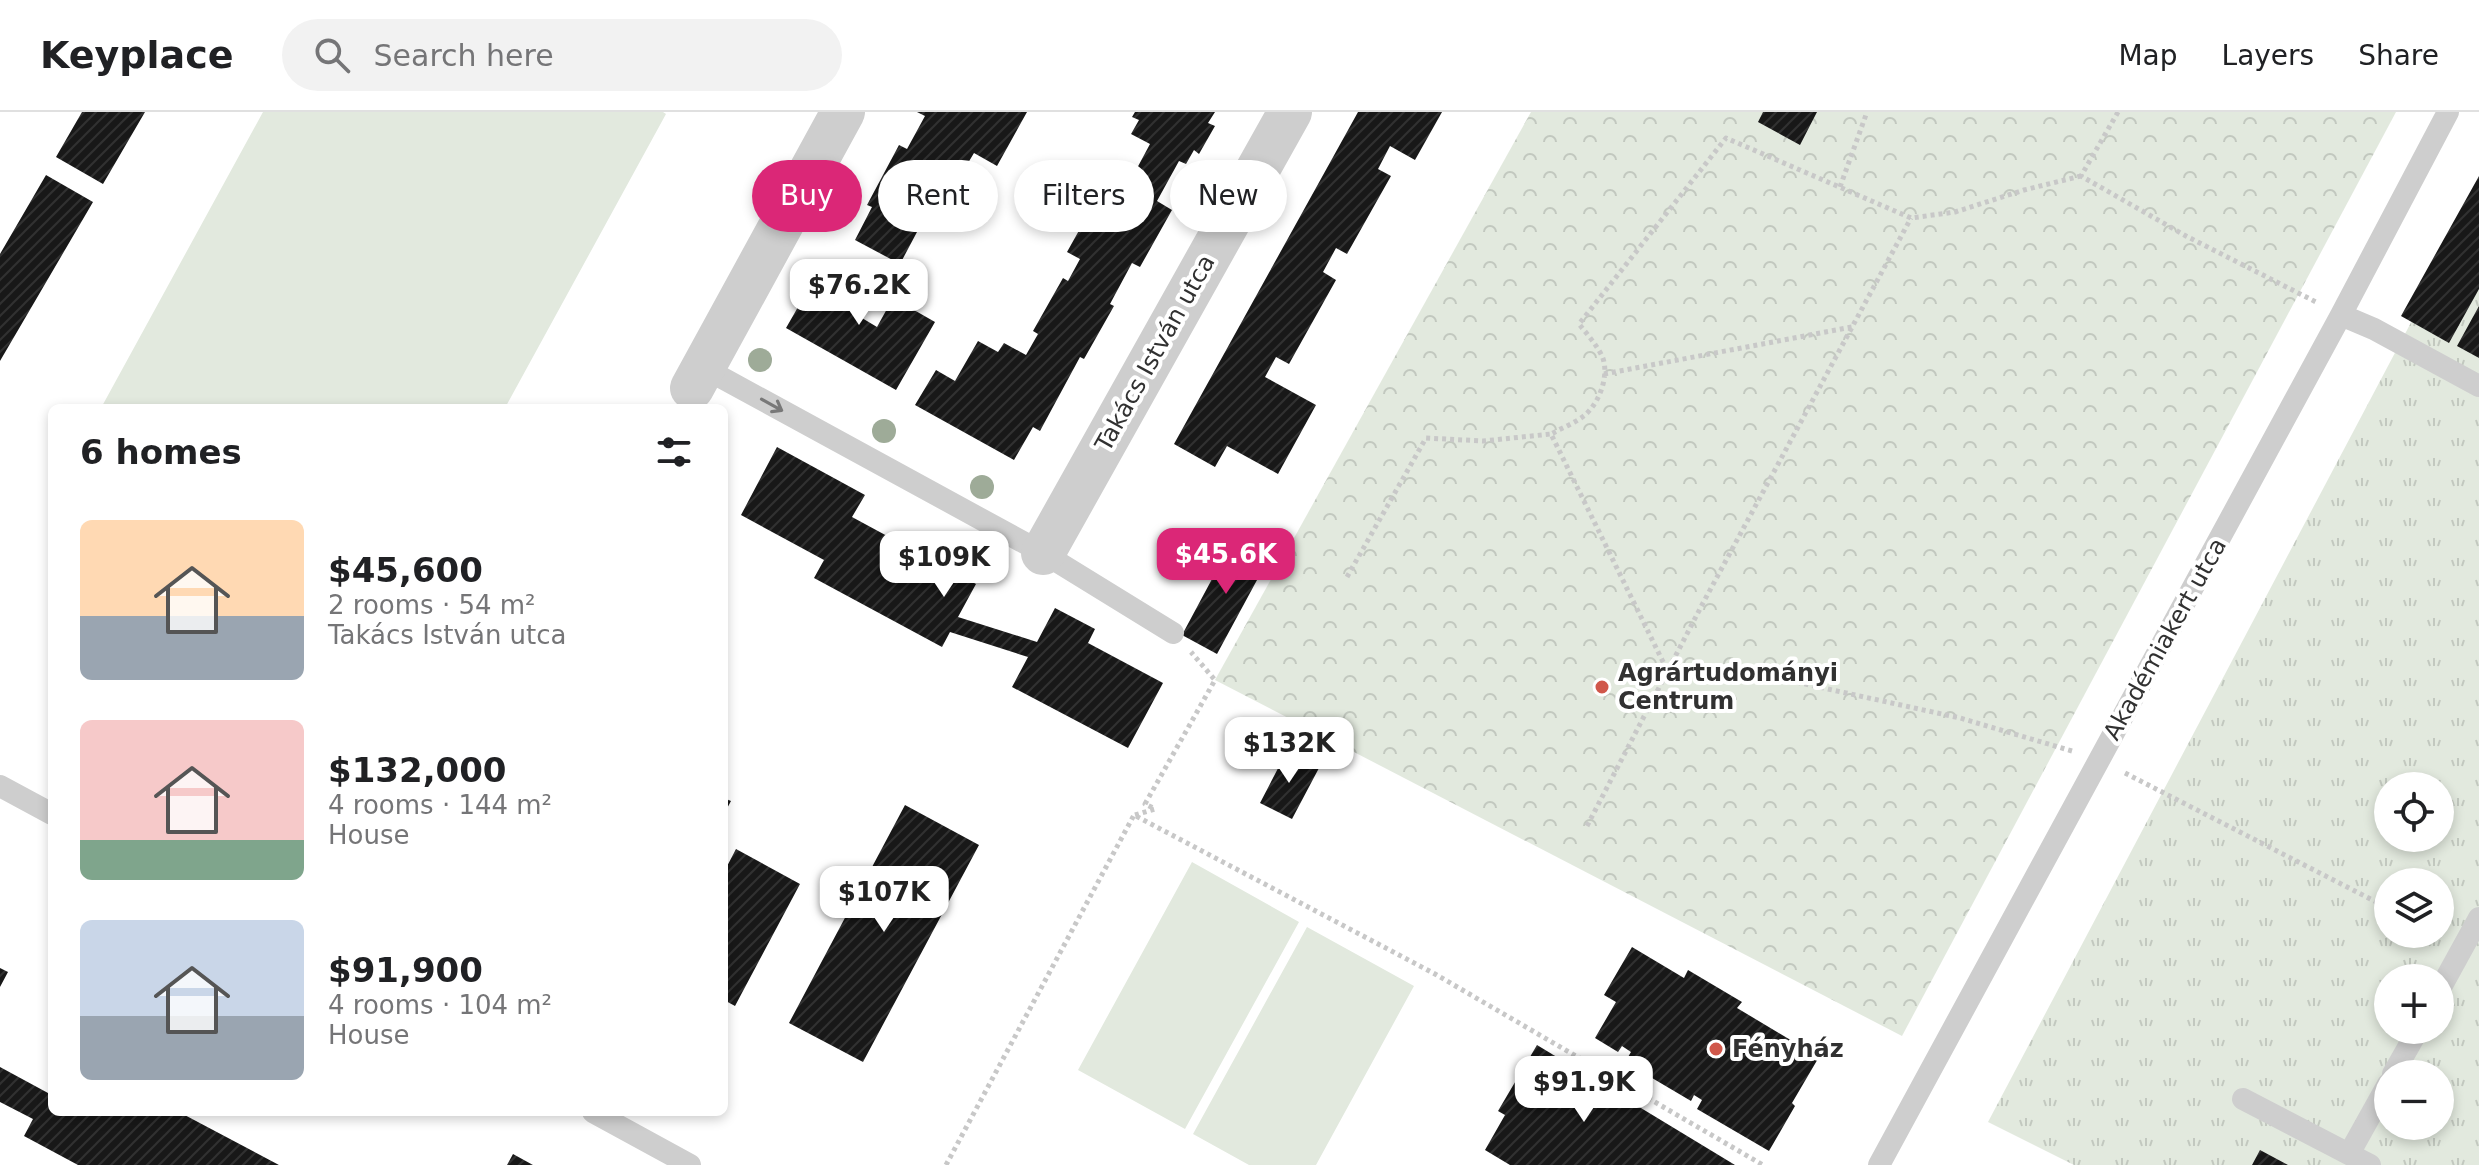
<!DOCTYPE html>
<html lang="en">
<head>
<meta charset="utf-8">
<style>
	:root { --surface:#fff; --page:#f2f2f2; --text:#202124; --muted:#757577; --line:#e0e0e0; --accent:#db2777 }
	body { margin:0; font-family:"DejaVu Sans",sans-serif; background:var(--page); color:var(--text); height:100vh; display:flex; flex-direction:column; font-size:30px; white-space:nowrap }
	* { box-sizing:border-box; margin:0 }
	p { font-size:26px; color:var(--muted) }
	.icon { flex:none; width:44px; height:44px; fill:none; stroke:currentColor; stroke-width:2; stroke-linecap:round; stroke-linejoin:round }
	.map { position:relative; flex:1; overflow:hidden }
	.sheet { position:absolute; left:48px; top:292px; width:680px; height:712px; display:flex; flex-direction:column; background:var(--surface); border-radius:12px; box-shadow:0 4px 12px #0003 }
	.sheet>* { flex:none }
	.banner { position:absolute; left:752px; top:48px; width:760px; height:72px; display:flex; gap:16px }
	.tools { position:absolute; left:2374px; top:660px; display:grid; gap:16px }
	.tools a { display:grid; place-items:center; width:80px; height:80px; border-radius:50%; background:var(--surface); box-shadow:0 4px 12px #0003; font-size:40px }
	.price { position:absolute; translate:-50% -68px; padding:0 18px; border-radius:16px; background:#fff; color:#222; font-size:26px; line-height:52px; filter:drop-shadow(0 2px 4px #0008) }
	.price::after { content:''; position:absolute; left:50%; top:48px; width:24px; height:18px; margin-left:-12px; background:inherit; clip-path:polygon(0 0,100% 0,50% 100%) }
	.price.selected { background:var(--accent); color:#fff }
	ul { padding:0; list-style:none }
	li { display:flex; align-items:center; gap:24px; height:200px; padding:0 32px }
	li span { display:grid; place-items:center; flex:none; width:224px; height:160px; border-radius:12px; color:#555 }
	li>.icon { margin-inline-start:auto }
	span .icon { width:96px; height:96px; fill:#fffc; stroke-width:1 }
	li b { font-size:34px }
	h2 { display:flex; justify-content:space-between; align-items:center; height:96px; padding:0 32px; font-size:34px }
	.chip { padding:0 28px; border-radius:36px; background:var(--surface); box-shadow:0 4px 12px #0003; font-size:28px; line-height:72px }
	.chip.selected { background:var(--accent); color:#fff }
	header { display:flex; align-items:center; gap:48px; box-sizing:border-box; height:112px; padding:0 40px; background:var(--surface); border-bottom:2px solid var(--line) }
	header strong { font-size:38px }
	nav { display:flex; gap:44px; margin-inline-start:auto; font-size:28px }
	.search { width:560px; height:72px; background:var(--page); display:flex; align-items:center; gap:20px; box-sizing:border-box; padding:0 28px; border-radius:44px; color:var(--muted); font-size:30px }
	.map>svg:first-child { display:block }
	.grass { fill:url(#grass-tufts); fill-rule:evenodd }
	.forest { fill:url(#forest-crowns) }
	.garden { fill:#e2e9de }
	.building { fill:url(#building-hatch) }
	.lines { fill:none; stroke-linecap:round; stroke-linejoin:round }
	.path { stroke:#c8c8c8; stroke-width:5; stroke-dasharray:4 4; stroke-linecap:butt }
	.service { stroke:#cecece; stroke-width:22 }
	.minor { stroke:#cecece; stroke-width:44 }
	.tree { fill:#9eab98 }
	.oneway { stroke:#787878 }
	.poi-dot { fill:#d0574a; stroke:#fff; stroke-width:3 }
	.labels { text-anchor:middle; stroke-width:8; stroke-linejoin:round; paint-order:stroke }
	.street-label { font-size:24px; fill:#313131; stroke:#fff }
	.poi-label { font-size:24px; font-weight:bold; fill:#313131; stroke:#fff; text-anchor:start }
</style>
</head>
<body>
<header>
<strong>Keyplace</strong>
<div class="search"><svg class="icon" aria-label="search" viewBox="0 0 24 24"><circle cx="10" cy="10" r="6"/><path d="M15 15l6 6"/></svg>Search here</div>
<nav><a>Map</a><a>Layers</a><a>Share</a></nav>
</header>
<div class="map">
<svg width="2479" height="1053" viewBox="0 0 2479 1053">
	<defs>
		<pattern id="grass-tufts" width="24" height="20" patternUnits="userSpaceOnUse" patternTransform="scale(2)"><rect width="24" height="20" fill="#e2e9de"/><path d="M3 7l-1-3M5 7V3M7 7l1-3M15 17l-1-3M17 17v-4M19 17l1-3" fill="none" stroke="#c2c8bf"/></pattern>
		<pattern id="forest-crowns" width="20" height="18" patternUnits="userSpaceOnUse" patternTransform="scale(2)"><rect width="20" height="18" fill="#e2e9de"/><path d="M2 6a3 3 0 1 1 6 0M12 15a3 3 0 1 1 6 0" fill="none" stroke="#c2c8bf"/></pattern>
		<pattern id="building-hatch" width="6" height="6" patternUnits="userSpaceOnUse" patternTransform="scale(2)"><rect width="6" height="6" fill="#181818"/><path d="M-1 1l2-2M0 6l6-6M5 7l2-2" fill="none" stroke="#313131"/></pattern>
	</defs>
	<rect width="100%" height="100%" fill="#fff"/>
	<path class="grass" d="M2479 82V1053H2074L1988 1010ZM2388 674H2440V726H2388ZM2388 770H2440V822H2388ZM2388 866H2440V918H2388ZM2388 962H2440V1014H2388Z"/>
	<path class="forest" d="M1531 0H2396L1902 924 1215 568Z"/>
	<path class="garden" d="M263 0H663L666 2 505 296H101Z
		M1192 750 1299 810 1185 1017 1078 958Z
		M1307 815 1414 874 1316 1053H1249L1193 1022Z"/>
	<path class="building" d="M82 0H145L103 72 56 45Z
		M917 0H1027L997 54 974 41 959 66 942 57 910 116 917 120 900 152 855 128 872 95 867 93 899 33 907 37 925 4Z
		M1135 0H1215L1208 11 1215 14 1199 42 1194 38 1186 52 1179 49 1157 89 1172 98 1140 155 1132 151 1110 192 1114 194 1084 247 1080 245 1040 319 1033 315 1014 348 915 293 936 258 955 269 978 229 998 240 1004 231 1026 243 1038 222 1033 219 1063 166 1068 169 1080 147 1067 140 1110 63 1128 73 1150 32 1131 22 1139 8 1132 5Z
		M1358 0H1442L1415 48 1390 34 1378 57 1391 64 1347 142 1336 136 1323 160 1336 168 1289 252 1276 245 1265 265 1316 293 1278 362 1227 334 1215 355 1174 332Z
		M1763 0H1817L1800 33 1758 10Z
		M46 63 93 90 0 249V142Z
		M2479 64V177L2449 231 2401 204Z
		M825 148 868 172 852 200 877 215 893 186 935 210 896 278 786 216Z
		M2479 194V246L2457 234Z
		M777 335 865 383 852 405 976 472 958 505 1037 530 1055 496 1095 517 1088 531 1163 571 1128 636 1012 575 1028 545 950 520 942 535 814 466 824 448 741 403Z
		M1234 426 1270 444 1217 542 1182 523Z
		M1287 639 1319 656 1292 707 1260 691Z
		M724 686 731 689 724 702Z
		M905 693 979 733 863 950 789 911Z
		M736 737 800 772 735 894 724 888V760Z
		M1632 835 1684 866 1688 858 1742 890 1737 896 1819 945 1792 991 1795 994 1769 1039 1697 997 1702 988 1694 983 1691 989 1625 950 1631 940 1622 934 1618 940 1595 926 1616 890 1604 883Z
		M0 856 8 860 0 875Z
		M1537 933 1735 1053H1510L1485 1038 1505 1003 1498 999Z
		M0 955 48 981 52 972V1000H179L279 1053H78L24 1024 33 1007 0 990Z
		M2260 1038 2288 1053H2252Z
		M513 1042 533 1053H507Z"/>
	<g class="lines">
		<path class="path" d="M2118 0 2081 64 2186 124 2316 190
			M1840 75 1867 0
			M1604 262 1852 215
			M1347 465 1426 326 1483 329 1551 322
			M2072 639 1960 606 1796 570 1668 560 1551 322C1562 316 1575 311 1585 303 1600 290 1610 262 1602 244 1596 232 1587 222 1579 212L1726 26 1911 106 1955 100 2024 78 2081 64
			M2125 661 2388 796
			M1135 703 1155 697 1145 692 1215 568 1191 540
			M1587 714 1703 491 1911 106
			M946 1053 1134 703 1435 862 1763 1053"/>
		<path class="service" d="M2341 203 2374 217 2479 274
			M704 256 1043 441 1173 521
			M0 674 52 702
			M2440 877 2479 806
			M2393 962 2418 918
			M2243 987 2370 1053
			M593 1000 690 1053
			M2349 1042 2388 972
			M1879 1053 2341 203 2448 0"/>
		<path class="minor" d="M692 276 843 0
			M1043 441 1290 0"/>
	</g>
	<g class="tree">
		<circle cx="760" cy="248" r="12"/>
		<circle cx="884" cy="319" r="12"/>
		<circle cx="982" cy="375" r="12"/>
		<circle cx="1176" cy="447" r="12"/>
	</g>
	<defs><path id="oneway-shaft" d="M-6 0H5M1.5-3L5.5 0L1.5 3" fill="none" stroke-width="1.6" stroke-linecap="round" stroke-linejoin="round" transform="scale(2)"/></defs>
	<use class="oneway" href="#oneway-shaft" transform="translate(772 293) rotate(29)"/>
	<g class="poi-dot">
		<circle cx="1602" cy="575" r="8"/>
		<circle cx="1716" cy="937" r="8"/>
	</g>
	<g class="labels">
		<g class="street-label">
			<text transform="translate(1155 241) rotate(-61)" y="8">Takács István utca</text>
			<text transform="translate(2165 527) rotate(-61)" y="8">Akadémiakert utca</text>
		</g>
		<g class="poi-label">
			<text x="1618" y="569">Agrártudományi<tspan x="1618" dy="28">Centrum</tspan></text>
			<text x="1732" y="945">Fényház</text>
		</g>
	</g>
</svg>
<div class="tools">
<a><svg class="icon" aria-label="locate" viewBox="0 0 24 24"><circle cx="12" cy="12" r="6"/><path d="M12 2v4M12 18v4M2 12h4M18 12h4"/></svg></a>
<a><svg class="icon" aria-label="layers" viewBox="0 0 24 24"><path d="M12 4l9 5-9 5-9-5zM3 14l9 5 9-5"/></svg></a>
<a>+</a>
<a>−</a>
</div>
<b class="price" style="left:859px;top:215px">$76.2K</b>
<b class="price selected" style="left:1226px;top:484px">$45.6K</b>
<b class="price" style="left:944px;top:487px">$109K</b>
<b class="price" style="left:1289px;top:673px">$132K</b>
<b class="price" style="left:884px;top:822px">$107K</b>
<b class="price" style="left:1584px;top:1012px">$91.9K</b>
<div class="banner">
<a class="chip selected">Buy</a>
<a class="chip">Rent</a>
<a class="chip">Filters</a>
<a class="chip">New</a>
</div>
<section class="sheet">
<h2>6 homes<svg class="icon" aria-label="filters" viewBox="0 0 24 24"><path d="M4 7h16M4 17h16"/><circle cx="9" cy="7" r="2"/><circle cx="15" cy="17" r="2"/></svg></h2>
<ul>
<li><span style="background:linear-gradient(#ffd9b3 60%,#9aa5b1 0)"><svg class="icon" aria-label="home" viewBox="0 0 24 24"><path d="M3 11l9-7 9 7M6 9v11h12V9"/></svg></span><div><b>$45,600</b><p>2 rooms · 54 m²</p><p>Takács István utca</p></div></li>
<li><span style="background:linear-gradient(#f6c9c9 75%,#7fa58c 0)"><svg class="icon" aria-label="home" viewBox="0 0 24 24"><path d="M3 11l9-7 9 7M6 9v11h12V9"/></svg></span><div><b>$132,000</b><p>4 rooms · 144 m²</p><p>House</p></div></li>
<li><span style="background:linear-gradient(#c9d6e8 60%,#9aa5b1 0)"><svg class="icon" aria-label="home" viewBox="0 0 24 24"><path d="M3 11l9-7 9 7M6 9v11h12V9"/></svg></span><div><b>$91,900</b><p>4 rooms · 104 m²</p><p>House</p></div></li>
</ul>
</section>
</div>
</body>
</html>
